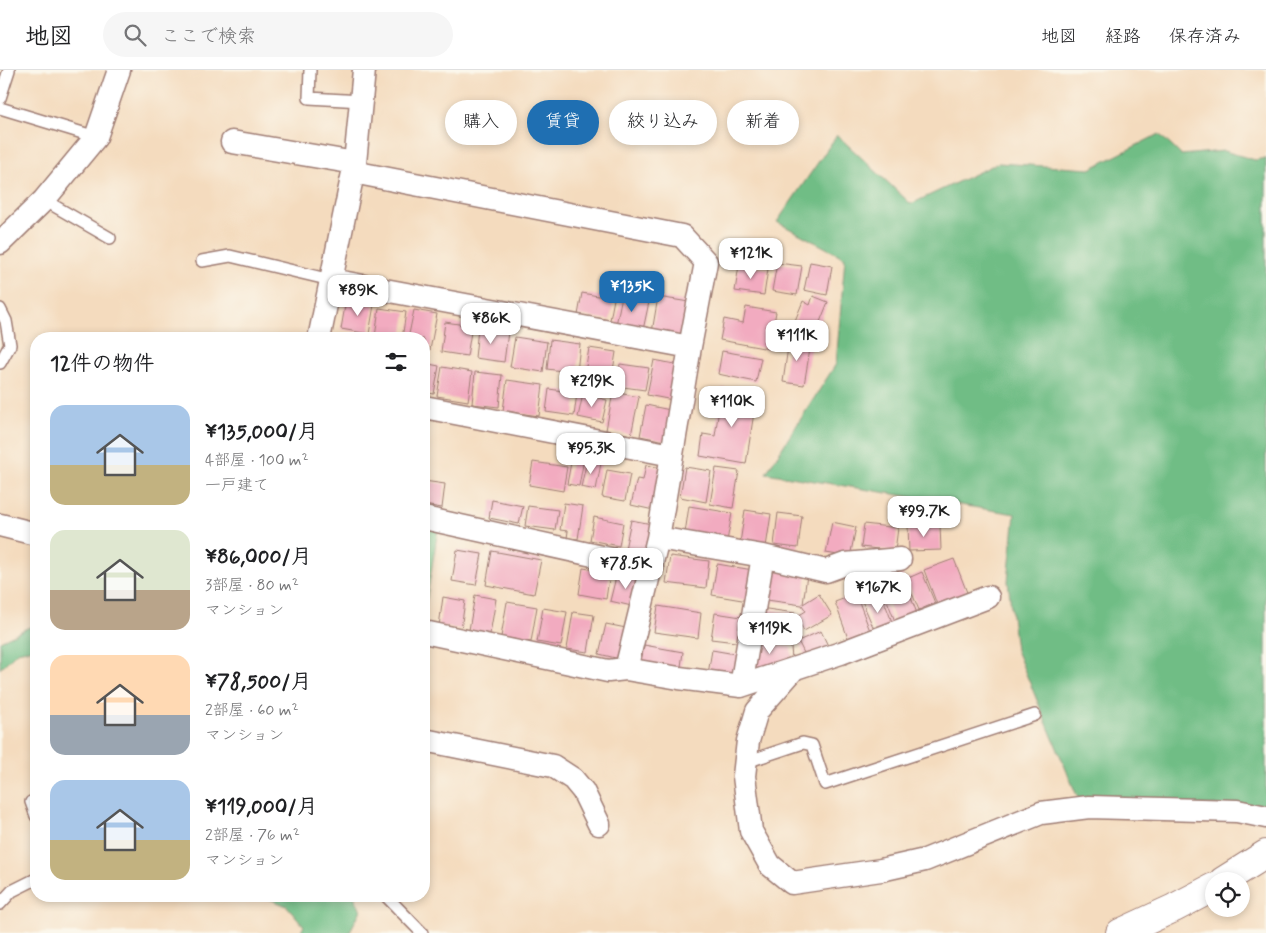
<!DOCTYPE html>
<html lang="ja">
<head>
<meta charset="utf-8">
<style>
	:root { --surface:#fff; --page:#f6f6f6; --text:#202124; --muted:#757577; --line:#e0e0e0; --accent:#1f6fb2 }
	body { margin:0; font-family:Mynerve,"Klee One",sans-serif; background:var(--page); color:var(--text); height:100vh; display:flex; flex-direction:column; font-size:19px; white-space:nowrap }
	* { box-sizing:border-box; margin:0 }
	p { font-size:16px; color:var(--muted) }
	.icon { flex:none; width:28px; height:28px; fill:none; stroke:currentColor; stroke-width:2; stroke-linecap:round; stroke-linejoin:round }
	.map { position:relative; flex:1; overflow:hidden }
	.drawer { position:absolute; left:30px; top:262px; width:400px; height:570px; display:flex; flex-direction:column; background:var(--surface); border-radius:20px; box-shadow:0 2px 8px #0003 }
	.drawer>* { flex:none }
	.hud { position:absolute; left:445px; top:30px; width:475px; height:45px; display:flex; gap:10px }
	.controls { position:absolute; left:1205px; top:802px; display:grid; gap:10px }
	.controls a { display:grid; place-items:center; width:45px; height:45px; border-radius:50%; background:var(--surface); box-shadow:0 2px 8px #0003; font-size:25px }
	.price { position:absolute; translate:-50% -42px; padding:0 11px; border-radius:10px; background:#fff; color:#222; font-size:16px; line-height:32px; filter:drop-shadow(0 1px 2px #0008) }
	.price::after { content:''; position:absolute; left:50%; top:30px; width:15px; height:11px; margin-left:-8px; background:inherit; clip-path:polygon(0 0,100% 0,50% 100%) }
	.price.current { background:var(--accent); color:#fff }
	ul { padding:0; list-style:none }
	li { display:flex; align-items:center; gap:15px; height:125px; padding:0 20px }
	li span { display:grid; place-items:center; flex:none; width:140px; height:100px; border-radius:15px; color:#555 }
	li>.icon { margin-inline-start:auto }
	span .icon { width:60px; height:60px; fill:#fffc; stroke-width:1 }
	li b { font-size:21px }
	h2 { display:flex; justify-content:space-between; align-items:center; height:60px; padding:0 20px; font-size:21px }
	.tag { padding:0 18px; border-radius:22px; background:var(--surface); box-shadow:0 2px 8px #0003; font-size:18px; line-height:45px }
	.tag.current { background:var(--accent); color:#fff }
	header { display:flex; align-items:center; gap:30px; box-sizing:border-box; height:70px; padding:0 25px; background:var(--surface); border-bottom:1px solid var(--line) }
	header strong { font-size:24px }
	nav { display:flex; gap:28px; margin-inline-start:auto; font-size:18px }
	.search { width:350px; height:45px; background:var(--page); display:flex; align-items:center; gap:12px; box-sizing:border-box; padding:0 18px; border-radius:28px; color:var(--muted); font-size:19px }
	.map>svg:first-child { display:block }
	.green { fill:#8bde9e; stroke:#6a7e64 }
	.forest { fill:#70bd85; stroke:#5d6e58 }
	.building { fill:#f2abc0 }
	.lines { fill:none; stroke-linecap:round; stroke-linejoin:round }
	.service-casing { stroke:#9f7d74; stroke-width:14 }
	.minor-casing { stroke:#9f7d74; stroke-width:25 }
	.tertiary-casing { stroke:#9f7d74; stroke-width:30 }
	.service { stroke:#fff; stroke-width:11 }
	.minor { stroke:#fff; stroke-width:22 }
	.tertiary { stroke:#fff; stroke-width:28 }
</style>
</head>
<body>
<header>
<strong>地図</strong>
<div class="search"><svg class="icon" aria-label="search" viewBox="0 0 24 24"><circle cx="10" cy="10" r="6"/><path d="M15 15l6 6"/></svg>ここで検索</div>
<nav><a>地図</a><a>経路</a><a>保存済み</a></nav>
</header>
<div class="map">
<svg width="1266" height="863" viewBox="0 0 1266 863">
	<rect width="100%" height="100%" fill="#fbf7ec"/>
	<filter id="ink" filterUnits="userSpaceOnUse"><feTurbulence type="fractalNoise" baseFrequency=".02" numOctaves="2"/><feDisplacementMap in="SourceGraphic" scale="10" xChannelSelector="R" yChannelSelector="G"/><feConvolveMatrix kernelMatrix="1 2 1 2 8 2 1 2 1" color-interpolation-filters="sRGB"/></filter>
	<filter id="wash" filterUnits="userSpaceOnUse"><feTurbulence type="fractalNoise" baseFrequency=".0096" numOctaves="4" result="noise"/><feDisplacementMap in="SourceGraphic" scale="20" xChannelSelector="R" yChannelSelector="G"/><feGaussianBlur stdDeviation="1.12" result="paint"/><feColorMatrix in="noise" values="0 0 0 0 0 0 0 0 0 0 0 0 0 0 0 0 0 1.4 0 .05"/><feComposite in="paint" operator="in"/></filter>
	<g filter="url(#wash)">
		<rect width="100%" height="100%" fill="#f4dbbe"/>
		<path class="green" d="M424 455 438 458 424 545Z"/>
		<path class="forest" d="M1159 64 1181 85 1224 81 1255 90 1266 88V736L1080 733 1016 580 1008 511 1015 444 766 403 836 294 845 188 777 152 837 65 911 134 998 93 1090 99Z
			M36 554V578L17 582 0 599V571Z
			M262 826H354L361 840 349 863H300L304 856 287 836Z"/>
		<g id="blocks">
			<path class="building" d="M810 192 832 196 827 225 804 220Z
				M777 193 802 196 797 225 772 221Z
				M739 195 768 199 764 225 735 221Z
				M582 223 614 229 610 250 578 245Z
				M622 226 649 232 643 260 616 255Z
				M813 226 828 232 814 267 792 258 803 231 810 235Z
				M658 227 689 232 683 267 652 262Z
				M346 230 374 235 369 264 341 259Z
				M746 237 776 242 769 279 720 270 724 249 743 253Z
				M379 238 406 242 402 269 375 267Z
				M414 240 437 244 430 280 424 279V269H408Z
				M445 252 472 256 467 286 441 282Z
				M478 258 508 262 504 292 475 288Z
				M515 267 547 272 543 302 510 297Z
				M550 270 580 274 577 303 547 299Z
				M789 270 811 273 804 315 783 312Z
				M589 278 616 282 611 313 584 309Z
				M722 281 761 288 756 312 718 304Z
				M654 290 685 296 678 331 647 325Z
				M424 293 439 296 434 324 424 322Z
				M620 294 649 298 645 320 616 316Z
				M442 297 472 302 468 331 437 326Z
				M475 302 502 305 499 337 472 334Z
				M507 310 543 315 539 346 503 341Z
				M722 318 757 323 746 394 700 386 703 364 715 366Z
				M549 319 577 323 574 346 546 342Z
				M613 322 639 327 631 365 606 360Z
				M583 324 607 330 602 352 578 347Z
				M646 335 675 341 670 372 640 366Z
				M572 387 584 389 579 416 567 414Z
				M587 390 601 393 596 420 581 417Z
				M533 392 567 397 563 421 529 415Z
				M646 395 667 399 658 441 631 435 637 409 643 410Z
				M685 397 711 401 706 432 680 427Z
				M716 398 739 401 733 438 710 434Z
				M607 400 630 404 625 431 602 427Z
				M424 411 445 414 442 438 424 435Z
				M492 430 523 436 519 454 489 448Z
				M564 433 583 436 578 469 567 468 568 461 560 460Z
				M528 436 558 440 555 460 525 456Z
				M689 436 732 443 726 477 684 470Z
				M745 440 771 444 766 477 740 473Z
				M778 443 802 446 798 478 774 475Z
				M594 447 623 453 619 476 590 470Z
				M631 450 657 455 651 484 625 479Z
				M832 452 856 457 850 487 826 483Z
				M864 454 898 458 895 481 861 477Z
				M940 455 941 480 909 481 908 456Z
				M457 480 482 484 476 515 452 511Z
				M492 481 541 490 534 524 486 515Z
				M670 486 709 491 706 518 666 513Z
				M954 489 968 525 938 537 924 500Z
				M717 494 753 500 748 531 712 525Z
				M583 498 610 502 606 529 579 524Z
				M771 500 807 505 803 534 819 524 832 545 804 561 796 547 806 541 802 535 767 530Z
				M922 502 935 533 919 540 906 509Z
				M617 503 643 509 636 537 610 531Z
				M902 504 918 546 896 554 880 512Z
				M881 523 894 557 876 564 862 531Z
				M856 524 872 566 850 574 835 532Z
				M475 525 496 529 490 564 469 560Z
				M443 527 465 531 461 559 439 556Z
				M507 532 537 537 531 572 501 567Z
				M658 536 701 543 698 568 654 562Z
				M543 538 567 542 561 576 537 572Z
				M760 538 795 543 792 572 756 566Z
				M573 542 594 545 588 582 567 579Z
				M715 543 748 548 744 573 711 569Z
				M606 554 631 559 624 590 599 584Z
				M821 561 829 578 807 589 798 571Z
				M756 572 791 577 792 589 763 599 750 598Z
				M644 575 683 582 680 604 640 598Z
				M712 580 741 585 738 608 708 604Z"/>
		</g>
	</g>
	<g filter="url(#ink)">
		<use href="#blocks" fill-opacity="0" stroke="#9f7d74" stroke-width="1"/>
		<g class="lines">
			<defs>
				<path id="service" d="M310 0 309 28 362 31
					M0 28 9 0
					M0 38 96 67
					M44 130 110 168
					M202 191 230 186 331 210
					M0 239 6 251 10 275 0 293
					M746 692 803 673 812 675 825 714 1035 645
					M31 732 36 746
					M386 826 422 863
					M0 834 12 821 36 809"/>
				<path id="minor" d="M232 72 355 93
					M353 102 682 166 706 192 690 277 658 468 626 599
					M0 173 44 130 96 67 119 0
					M331 210 690 277
					M319 269 355 93 364 0
					M424 337 672 385
					M424 448 652 498
					M0 455 36 464
					M658 468 763 486 826 501 845 494 900 489
					M424 562 608 601 626 599 679 608 741 616 841 583 988 527
					M794 599 757 641 748 671 744 706 751 761 770 795 792 813 881 800 925 790 1041 743 1089 737 1237 741 1266 747
					M741 616 763 486
					M424 670 553 696 573 709 583 721 599 754"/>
				<path id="tertiary" d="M1223 811 1266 784
					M1120 863 1174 838 1214 817"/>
			</defs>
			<use href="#service" class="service-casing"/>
			<use href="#minor" class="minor-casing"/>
			<use href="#tertiary" class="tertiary-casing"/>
			<use href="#service" class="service"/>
			<use href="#minor" class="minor"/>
			<use href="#tertiary" class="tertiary"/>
		</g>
	</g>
</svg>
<div class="controls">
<a><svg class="icon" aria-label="locate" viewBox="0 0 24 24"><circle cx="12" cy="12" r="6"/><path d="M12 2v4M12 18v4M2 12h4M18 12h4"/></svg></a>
</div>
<b class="price" style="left:751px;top:210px">¥121K</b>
<b class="price current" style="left:632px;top:243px">¥135K</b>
<b class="price" style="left:358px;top:247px">¥89K</b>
<b class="price" style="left:491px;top:275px">¥86K</b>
<b class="price" style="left:797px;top:292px">¥111K</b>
<b class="price" style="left:592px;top:338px">¥219K</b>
<b class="price" style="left:732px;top:358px">¥110K</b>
<b class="price" style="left:591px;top:405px">¥95.3K</b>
<b class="price" style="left:924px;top:468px">¥99.7K</b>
<b class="price" style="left:626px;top:520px">¥78.5K</b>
<b class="price" style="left:878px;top:544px">¥167K</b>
<b class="price" style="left:770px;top:585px">¥119K</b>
<div class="hud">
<a class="tag">購入</a>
<a class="tag current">賃貸</a>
<a class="tag">絞り込み</a>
<a class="tag">新着</a>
</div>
<section class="drawer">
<h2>12件の物件<svg class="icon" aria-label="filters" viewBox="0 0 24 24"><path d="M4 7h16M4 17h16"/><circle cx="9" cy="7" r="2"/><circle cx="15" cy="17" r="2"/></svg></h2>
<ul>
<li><span style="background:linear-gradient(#a9c7e8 60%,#c2b280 0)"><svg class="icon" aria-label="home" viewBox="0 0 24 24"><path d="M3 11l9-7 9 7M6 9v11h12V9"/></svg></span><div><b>¥135,000/月</b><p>4部屋 · 100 m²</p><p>一戸建て</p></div></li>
<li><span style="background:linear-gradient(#dfe7d0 60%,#b9a48a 0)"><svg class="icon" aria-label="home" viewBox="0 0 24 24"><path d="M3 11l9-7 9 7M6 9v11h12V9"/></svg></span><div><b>¥86,000/月</b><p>3部屋 · 80 m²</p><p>マンション</p></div></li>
<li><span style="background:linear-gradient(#ffd9b3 60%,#9aa5b1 0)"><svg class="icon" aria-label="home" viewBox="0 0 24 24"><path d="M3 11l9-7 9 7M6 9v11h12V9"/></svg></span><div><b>¥78,500/月</b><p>2部屋 · 60 m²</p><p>マンション</p></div></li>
<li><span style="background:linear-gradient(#a9c7e8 60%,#c2b280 0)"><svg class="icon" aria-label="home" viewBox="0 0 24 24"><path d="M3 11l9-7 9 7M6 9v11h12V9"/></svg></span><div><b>¥119,000/月</b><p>2部屋 · 76 m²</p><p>マンション</p></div></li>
</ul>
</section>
</div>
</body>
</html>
